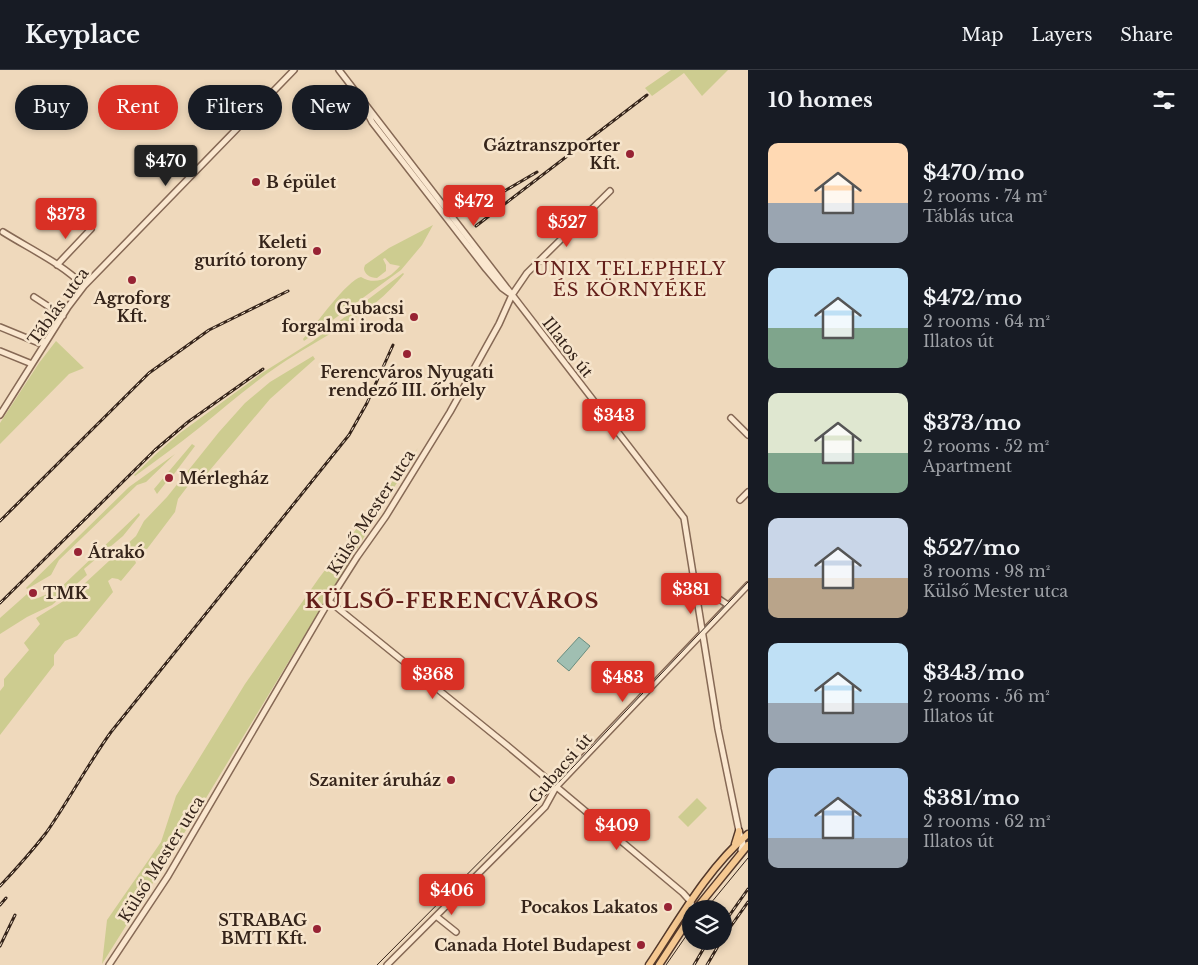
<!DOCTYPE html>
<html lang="en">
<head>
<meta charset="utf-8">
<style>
	:root { --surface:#171b24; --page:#20242c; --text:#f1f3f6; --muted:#9ea1a6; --line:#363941; --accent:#d93025 }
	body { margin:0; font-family:"Libre Baskerville",serif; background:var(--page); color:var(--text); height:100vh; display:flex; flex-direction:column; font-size:19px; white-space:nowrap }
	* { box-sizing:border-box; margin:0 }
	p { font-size:16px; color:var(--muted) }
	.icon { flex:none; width:28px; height:28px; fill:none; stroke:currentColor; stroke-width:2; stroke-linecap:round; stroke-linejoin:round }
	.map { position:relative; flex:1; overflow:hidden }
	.sheet { display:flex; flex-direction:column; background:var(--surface); width:450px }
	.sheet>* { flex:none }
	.hud { position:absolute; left:15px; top:15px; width:475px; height:45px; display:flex; gap:10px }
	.tools { position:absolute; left:682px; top:830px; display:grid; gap:10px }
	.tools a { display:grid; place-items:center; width:50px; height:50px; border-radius:50%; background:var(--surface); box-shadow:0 2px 8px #0003; font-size:25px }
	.price { position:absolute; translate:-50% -42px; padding:0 11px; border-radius:5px; background:var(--accent); color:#fff; font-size:16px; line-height:32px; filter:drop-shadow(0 1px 2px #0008) }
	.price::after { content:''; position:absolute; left:50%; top:30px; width:15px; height:11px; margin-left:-8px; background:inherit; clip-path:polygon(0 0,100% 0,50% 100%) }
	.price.on { background:#222; color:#fff }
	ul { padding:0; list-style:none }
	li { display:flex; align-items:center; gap:15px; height:125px; padding:0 20px }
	li span { display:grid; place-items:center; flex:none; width:140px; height:100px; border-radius:10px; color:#555 }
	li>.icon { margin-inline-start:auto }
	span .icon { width:60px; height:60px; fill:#fffc; stroke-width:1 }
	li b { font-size:21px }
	h2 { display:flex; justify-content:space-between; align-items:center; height:60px; padding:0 20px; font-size:21px }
	.tag { padding:0 18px; border-radius:22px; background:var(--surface); box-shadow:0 2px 8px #0003; font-size:18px; line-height:45px }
	.tag.on { background:var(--accent); color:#fff }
	header { display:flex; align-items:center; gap:30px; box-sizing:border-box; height:70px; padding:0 25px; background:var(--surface); border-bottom:1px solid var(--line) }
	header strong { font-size:24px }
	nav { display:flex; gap:28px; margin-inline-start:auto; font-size:18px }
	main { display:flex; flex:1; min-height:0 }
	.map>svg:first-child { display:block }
	.green { fill:#cdcc90 }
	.water { fill:#a0bfb2; stroke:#688d7f }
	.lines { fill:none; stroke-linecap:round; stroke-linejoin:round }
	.minor-casing { stroke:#866955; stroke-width:8 }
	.major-casing { stroke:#53382a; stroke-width:9 }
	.minor { stroke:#fae7cf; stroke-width:5 }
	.major { stroke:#f5c891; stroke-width:6 }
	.tram { stroke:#35241a; stroke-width:1 }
	.rail-casing { stroke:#35241a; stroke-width:3 }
	.rail { stroke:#f6e4cb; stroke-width:1; stroke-dasharray:4; stroke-linecap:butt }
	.poi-dot { fill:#972334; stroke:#f6e4cb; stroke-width:2 }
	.labels { text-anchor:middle; stroke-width:5; stroke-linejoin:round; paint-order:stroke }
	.poi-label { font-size:16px; font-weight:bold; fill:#35241a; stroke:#f6e4cb; text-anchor:end }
	.street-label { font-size:16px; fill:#35241a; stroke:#f6e4cb }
	.neighbourhood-label { font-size:18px; letter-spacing:1px; fill:#631e19; stroke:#f6e4cb }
	.district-label { font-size:21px; font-weight:bold; letter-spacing:1px; fill:#631e19; stroke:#f6e4cb }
</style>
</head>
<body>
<header>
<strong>Keyplace</strong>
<nav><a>Map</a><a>Layers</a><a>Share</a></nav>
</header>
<main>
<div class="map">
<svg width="748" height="895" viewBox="0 0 748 895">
	<rect width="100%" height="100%" fill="#efd9bc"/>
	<path class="green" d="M671 0H728L702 26 684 3 652 26 645 18Z
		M433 155 422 175 401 200 304 271 303 269C315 256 347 210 361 207 376 216 390 208 400 196L390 194 385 188 383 189 386 195V201L377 208C370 208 364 204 364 198L365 195 389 178Z
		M403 203 404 204C370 247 322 266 278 296 250 315 225 337 199 358 179 374 157 390 135 406L134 405 156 384 180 363 262 303 313 271Z
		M56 271 84 298 69 304 0 374V353L39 293Z
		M313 286 315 289 270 329 199 413 191 412 178 429 175 442 147 479 139 478 133 485 136 493 121 511 118 509 112 508 108 511 113 522 77 566 65 571 54 585V595L0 665V621L4 616V609L29 580 24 573 40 554 36 548 70 527 136 466 144 451 167 427 219 362 245 333 270 312Z
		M192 374 195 376 171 408 167 405 165 407 168 410 157 424 154 419Z
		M418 378 203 733 102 894 107 850 161 772 176 726 245 614 319 508Z
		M175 384 146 412 137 415 59 490 51 505 27 519 26 518 129 417Z
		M139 443 140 445 123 466 84 499 87 505 52 535 27 547 0 564V548L27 524 31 530C40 529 47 522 56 522Z
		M697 728 707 738 688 757 678 747Z"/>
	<path class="water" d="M579 567 590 576 569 601 557 591Z"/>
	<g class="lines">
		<defs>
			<path id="minor" d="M339 0 684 448 718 659 739 761 743 773 741 780
				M362 33 372 52 486 199 502 218 509 223
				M3 162C30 179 61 193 84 216
				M57 195 91 159
				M34 227 63 246
				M0 257 39 273 46 271
				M0 281 32 294
				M0 345 68 237 84 216 294 0
				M731 348 748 365
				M740 430 748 422
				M698 525 716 527 728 535
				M329 531 509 677 683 823 691 832 692 839
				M436 846 456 862
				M109 895 168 806 329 531 357 487 386 446 450 342 499 254 512 225 527 203 610 121
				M387 895 545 737 556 717 748 515"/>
			<path id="major" d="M735 774 739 761
				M696 839 748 775
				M649 895C679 850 707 799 748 764
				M659 895 691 846"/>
		</defs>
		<use href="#minor" class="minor-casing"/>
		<use href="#major" class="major-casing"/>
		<use href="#minor" class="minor"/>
		<use href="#major" class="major"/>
		<path class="tram" d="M706 839 748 788
			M377 895 555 716 748 512
			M666 895 691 859"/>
		<defs>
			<path id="rail" d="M496 126 537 102
				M476 156 647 25
				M0 451 149 303 209 260 288 221
				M0 533 155 380 188 352 263 299
				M0 816C16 799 32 781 46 763 69 730 88 694 111 662L349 365 367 333 393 275
				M0 835 6 828
				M724 853 748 819
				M724 866 748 832
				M0 876 15 845
				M694 895 708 871
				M707 895 721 871"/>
		</defs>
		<use href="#rail" class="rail-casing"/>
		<use href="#rail" class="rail"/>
	</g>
	<g class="poi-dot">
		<circle cx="630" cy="84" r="5"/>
		<circle cx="256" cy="112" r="5"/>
		<circle cx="317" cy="181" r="5"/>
		<circle cx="132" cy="210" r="5"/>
		<circle cx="414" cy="247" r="5"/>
		<circle cx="407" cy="284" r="5"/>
		<circle cx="169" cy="408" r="5"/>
		<circle cx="78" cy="482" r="5"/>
		<circle cx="33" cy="523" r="5"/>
		<circle cx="451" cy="710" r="5"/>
		<circle cx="668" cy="837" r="5"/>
		<circle cx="317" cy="859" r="5"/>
		<circle cx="641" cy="875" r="5"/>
	</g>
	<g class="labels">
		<g class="poi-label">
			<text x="620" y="81">Gáztranszporter<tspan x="620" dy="18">Kft.</tspan></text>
			<text x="266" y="118" text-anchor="start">B épület</text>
			<text x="307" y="178">Keleti<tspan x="307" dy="18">gurító torony</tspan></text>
			<text x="132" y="234" text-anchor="middle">Agroforg<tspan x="132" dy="18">Kft.</tspan></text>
			<text x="404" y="244">Gubacsi<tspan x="404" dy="18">forgalmi iroda</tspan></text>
			<text x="407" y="308" text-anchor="middle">Ferencváros Nyugati<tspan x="407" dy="18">rendező III. őrhely</tspan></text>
			<text x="179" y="414" text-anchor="start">Mérlegház</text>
			<text x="88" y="488" text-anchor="start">Átrakó</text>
			<text x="43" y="529" text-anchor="start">TMK</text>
			<text x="441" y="716">Szaniter áruház</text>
			<text x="658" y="843">Pocakos Lakatos</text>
			<text x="307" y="856">STRABAG<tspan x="307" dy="18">BMTI Kft.</tspan></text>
			<text x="631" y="881">Canada Hotel Budapest</text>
		</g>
		<g class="street-label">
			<text transform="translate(58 236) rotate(-54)" y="6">Táblás utca</text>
			<text transform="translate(568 277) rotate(52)" y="6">Illatos út</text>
			<text transform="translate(371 442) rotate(-57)" y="6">Külső Mester utca</text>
			<text transform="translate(560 698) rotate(-49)" y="6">Gubacsi út</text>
			<text transform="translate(161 789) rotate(-58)" y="6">Külső Mester utca</text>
		</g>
		<g class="neighbourhood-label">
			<text x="630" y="205">UNIX TELEPHELY<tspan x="630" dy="21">ÉS KÖRNYÉKE</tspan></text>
		</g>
		<g class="district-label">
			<text x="452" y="538">KÜLSŐ-FERENCVÁROS</text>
		</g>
	</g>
</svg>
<div class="tools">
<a><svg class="icon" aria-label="layers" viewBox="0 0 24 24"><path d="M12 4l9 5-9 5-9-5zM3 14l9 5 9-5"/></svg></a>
</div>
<b class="price on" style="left:166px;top:117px">$470</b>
<b class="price" style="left:474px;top:157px">$472</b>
<b class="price" style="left:66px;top:170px">$373</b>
<b class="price" style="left:567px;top:178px">$527</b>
<b class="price" style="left:614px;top:371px">$343</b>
<b class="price" style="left:691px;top:545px">$381</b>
<b class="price" style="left:433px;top:630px">$368</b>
<b class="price" style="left:623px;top:633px">$483</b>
<b class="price" style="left:617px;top:781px">$409</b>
<b class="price" style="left:452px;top:846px">$406</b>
<div class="hud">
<a class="tag">Buy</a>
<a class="tag on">Rent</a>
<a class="tag">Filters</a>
<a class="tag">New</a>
</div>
</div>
<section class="sheet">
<h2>10 homes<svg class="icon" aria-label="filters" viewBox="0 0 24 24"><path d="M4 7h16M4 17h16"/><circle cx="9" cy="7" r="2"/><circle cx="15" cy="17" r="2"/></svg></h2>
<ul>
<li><span style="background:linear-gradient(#ffd9b3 60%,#9aa5b1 0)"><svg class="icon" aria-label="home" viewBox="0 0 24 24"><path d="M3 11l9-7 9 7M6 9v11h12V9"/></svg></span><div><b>$470/mo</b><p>2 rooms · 74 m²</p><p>Táblás utca</p></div></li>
<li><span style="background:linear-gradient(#bfe0f5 60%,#7fa58c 0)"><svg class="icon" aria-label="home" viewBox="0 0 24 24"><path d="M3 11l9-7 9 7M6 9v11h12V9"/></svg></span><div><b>$472/mo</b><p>2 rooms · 64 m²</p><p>Illatos út</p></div></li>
<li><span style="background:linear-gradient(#dfe7d0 60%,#7fa58c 0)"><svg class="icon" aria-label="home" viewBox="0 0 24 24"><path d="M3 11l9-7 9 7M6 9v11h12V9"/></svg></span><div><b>$373/mo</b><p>2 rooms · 52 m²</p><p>Apartment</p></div></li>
<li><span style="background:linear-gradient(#c9d6e8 60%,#b9a48a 0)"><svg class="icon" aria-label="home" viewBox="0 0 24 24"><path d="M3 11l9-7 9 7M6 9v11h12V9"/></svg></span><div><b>$527/mo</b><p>3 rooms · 98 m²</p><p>Külső Mester utca</p></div></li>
<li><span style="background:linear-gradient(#bfe0f5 60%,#9aa5b1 0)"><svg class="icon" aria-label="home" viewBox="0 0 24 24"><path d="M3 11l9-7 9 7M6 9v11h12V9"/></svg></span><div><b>$343/mo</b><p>2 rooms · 56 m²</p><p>Illatos út</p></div></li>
<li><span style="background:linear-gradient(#a9c7e8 70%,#9aa5b1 0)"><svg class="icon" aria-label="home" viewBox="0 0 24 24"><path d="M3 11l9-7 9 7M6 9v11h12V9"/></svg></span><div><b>$381/mo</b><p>2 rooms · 62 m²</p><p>Illatos út</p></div></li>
</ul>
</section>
</main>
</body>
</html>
